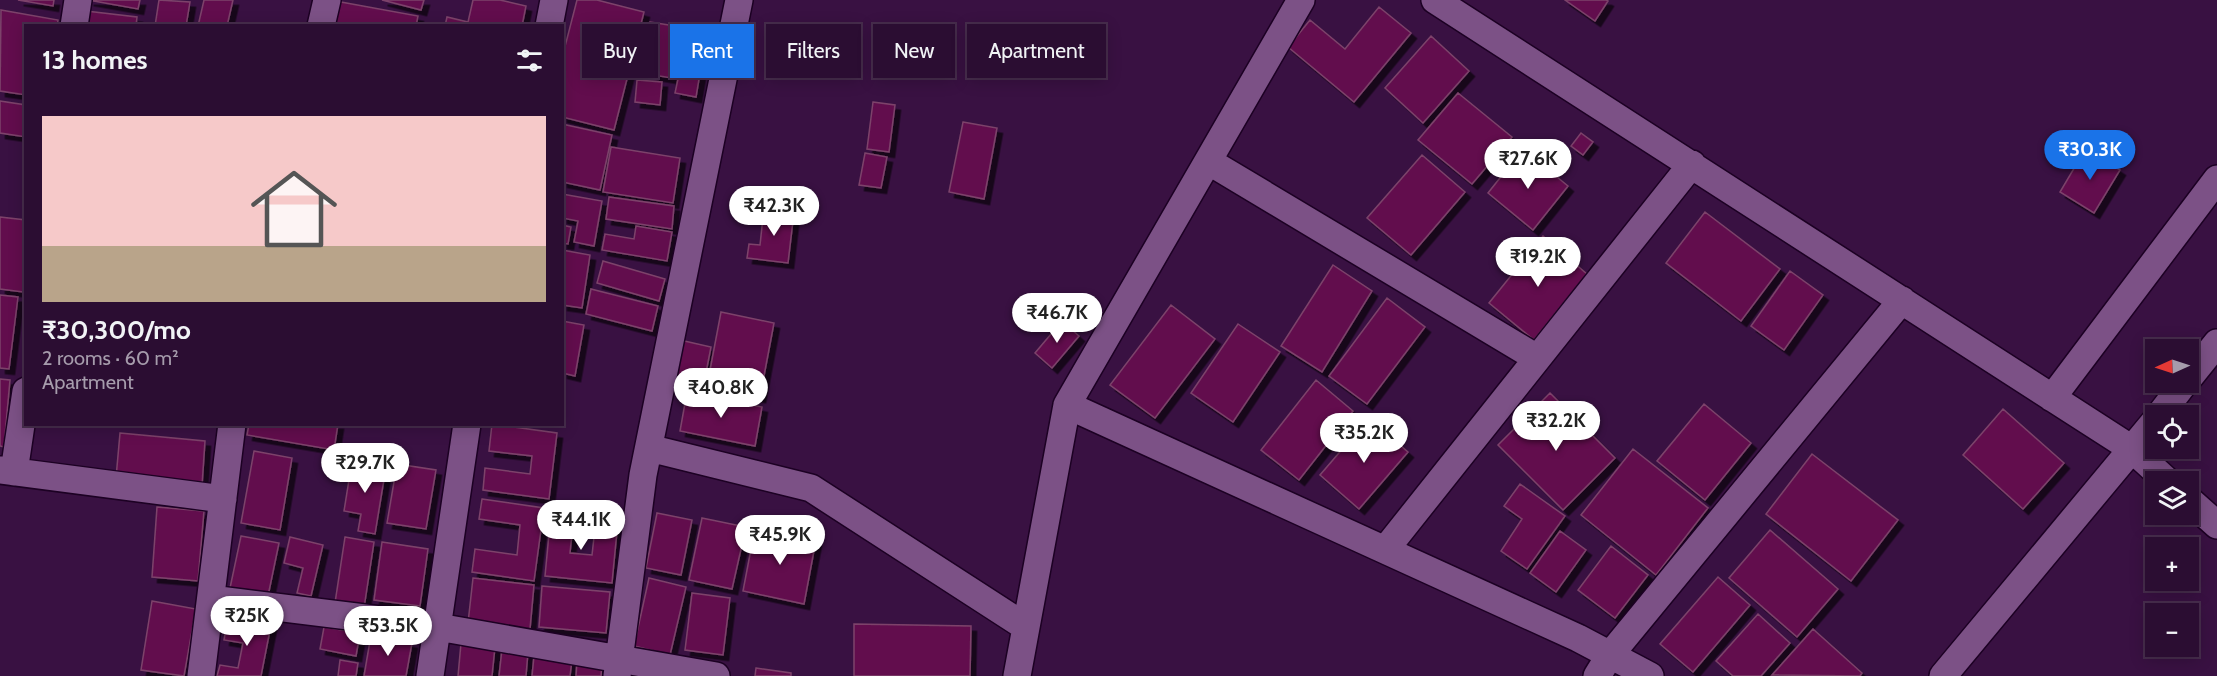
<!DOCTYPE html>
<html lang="en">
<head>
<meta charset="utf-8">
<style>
	:root { --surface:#2b0d32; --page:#33163a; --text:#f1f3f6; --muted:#a69cac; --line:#472d4d; --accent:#1a73e8 }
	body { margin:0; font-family:Cabin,sans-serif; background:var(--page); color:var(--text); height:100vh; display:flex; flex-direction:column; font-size:22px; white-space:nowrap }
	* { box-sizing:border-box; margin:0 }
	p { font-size:20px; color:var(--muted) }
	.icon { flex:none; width:33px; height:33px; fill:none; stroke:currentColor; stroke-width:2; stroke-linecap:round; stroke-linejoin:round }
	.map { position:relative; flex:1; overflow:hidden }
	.side { position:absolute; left:24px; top:24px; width:540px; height:402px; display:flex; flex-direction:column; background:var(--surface); border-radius:0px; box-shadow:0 3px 15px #0003,0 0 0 2px var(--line) }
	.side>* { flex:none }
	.hud { position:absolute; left:582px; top:24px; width:570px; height:54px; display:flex; gap:12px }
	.needle { width:39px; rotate:267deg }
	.fabs { position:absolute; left:2145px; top:339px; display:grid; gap:12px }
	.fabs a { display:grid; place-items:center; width:54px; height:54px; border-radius:0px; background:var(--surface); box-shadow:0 3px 15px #0003,0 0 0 2px var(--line); font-size:30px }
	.price { position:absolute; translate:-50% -51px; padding:0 14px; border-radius:21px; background:#fff; color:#222; font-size:20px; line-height:39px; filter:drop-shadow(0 2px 3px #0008) }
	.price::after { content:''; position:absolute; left:50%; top:36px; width:18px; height:14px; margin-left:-9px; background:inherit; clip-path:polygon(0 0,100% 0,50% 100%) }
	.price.on { background:var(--accent); color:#fff }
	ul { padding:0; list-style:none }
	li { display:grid; align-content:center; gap:12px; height:318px; padding:0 18px }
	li+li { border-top:2px solid var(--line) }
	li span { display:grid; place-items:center; height:186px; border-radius:0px; color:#555 }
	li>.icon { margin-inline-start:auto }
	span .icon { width:108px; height:108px; fill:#fffc; stroke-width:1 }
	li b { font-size:26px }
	h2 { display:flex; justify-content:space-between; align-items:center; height:72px; padding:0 18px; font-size:26px }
	.tag { padding:0 21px; border-radius:0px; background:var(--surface); box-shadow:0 3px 15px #0003,0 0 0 2px var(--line); font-size:21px; line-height:54px }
	.tag.on { background:var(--accent); color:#fff }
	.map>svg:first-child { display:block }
	.building { fill:#62104e; stroke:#7d436b; stroke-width:1.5; filter:url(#shadow) }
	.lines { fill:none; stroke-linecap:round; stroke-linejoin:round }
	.minor-casing { stroke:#1c0123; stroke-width:30 }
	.minor { stroke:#7c5186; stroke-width:27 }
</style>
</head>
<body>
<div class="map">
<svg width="2217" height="676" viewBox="0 0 2217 676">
	<defs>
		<filter id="shadow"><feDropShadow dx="5.5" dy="5.5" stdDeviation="0" flood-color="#0009"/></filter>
	</defs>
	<rect width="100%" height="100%" fill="#391142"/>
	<path class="building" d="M18 0H54L53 6Z
		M88 0H140L138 9Z
		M159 0 190 2 186 26H155Z
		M204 0H233L227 26H198Z
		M330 0 418 16 416 26H325Z
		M382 0H424L421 10Z
		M473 0H500L526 6 522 26H445L447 17 468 22Z
		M577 0H597L644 12 614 130 562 117V58Z
		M1565 0H1606L1608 1 1595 21Z
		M1379 7 1411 33 1354 102 1288 47 1310 20 1345 49Z
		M1 10 58 20 57 26H26V95L0 91Z
		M86 11 137 17 136 26H85Z
		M650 22 707 31 696 97 675 93 678 79 641 73Z
		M1431 36 1469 71 1423 123 1385 88Z
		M637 80 662 82 660 105 635 102Z
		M1458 93 1512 137 1472 184 1418 140Z
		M0 101 26 105V137L0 133Z
		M873 102 895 105 889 152 867 149Z
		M963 122 997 128 984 199 949 192Z
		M562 124 612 135 600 190 562 182Z
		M1581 133 1593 142 1583 155 1571 146Z
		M611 147 680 158 673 203 603 192Z
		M2086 148 2120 170 2094 213 2060 192Z
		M1523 149 1568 186 1533 230 1488 193Z
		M865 153 887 157 881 188 859 185Z
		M1422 155 1465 192 1411 255 1367 218Z
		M562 194 602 201 594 246 574 242 578 221 562 218Z
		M609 197 674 206 672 229 606 219Z
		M764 208 794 212 788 263 747 258 749 244 760 245Z
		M1705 212 1780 269 1741 321 1666 263Z
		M0 217 26 220 23 292 0 289Z
		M562 225 571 227 568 244 562 243Z
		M636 226 672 232 667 261 602 250 605 234 634 239Z
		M1543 236 1587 274 1534 340 1489 303Z
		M562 250 590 255 582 308 562 305Z
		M603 261 665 279 659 301 597 283Z
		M1333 265 1372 291 1322 372 1281 346Z
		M1790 271 1823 295 1784 350 1751 326Z
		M591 289 658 306 652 331 586 314Z
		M0 295 18 297 9 369 0 368Z
		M1387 298 1425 327 1367 404 1329 376Z
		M1171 305 1215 339 1155 418 1110 385Z
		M721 312 774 323 760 397 707 386Z
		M562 321 584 325 575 376 562 373Z
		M1062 321 1079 336 1052 368 1035 353Z
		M1238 324 1280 352 1233 422 1191 393Z
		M680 340 711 347 703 388 672 381Z
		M0 379 10 380 4 447 0 446Z
		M1316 380 1353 411 1299 480 1261 450Z
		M687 392 762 407 755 446 680 431Z
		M1550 393 1615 458 1563 510 1498 445Z
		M1704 404 1751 443 1705 500 1657 461Z
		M2003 409 2064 463 2023 509 1963 455Z
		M1369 418 1408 452 1359 509 1320 475Z
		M249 424H338L334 450 247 435Z
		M492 424 557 433 549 499 483 490 485 468 530 474 532 456 489 451Z
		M120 433 205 441 202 486 116 478Z
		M1633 449 1708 508 1656 575 1581 515Z
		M254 451 292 458 280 530 241 523Z
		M1812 454 1898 520 1851 581 1766 514Z
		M352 461 386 467 375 534 358 531 361 514 344 511Z
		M397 464 436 470 426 529 387 523Z
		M1520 484 1565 516 1527 569 1501 551 1522 519 1504 506Z
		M482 499 544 508 534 581 472 572 475 549 517 555 520 525 479 519Z
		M157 507 204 511 198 581 152 577Z
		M551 513 574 515 570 553 592 555 596 519 618 521 612 583 545 576Z
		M657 513 692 520 681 575 646 568Z
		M702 518 746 527 732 589 689 580Z
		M755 528 816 540 804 604 743 591Z
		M1770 530 1838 589 1797 637 1729 578Z
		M1560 531 1586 550 1556 592 1530 573Z
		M241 536 279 543 268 596 230 588Z
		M290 537 323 545 311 596 297 593 303 568 284 563Z
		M345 537 374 542 364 608 335 603Z
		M382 542 428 549 420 606 374 600Z
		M1611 546 1648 575 1615 618 1578 590Z
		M1718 577 1750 605 1693 672 1660 644Z
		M473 578 534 585 530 629 468 623Z
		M649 578 686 587 670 655 634 646Z
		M542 586 610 592 606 633 539 627Z
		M692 593 730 598 723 655 685 650Z
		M152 601 196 609 184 676 141 670Z
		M1758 614 1790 643 1761 676H1733L1716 661Z
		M228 617 271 625 261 676H217L220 665 238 668 243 643 224 640Z
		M854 624 971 626 970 676H854Z
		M324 627 360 633 356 656 320 649Z
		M1813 629 1862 673 1860 676 1772 675Z
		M371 635 412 643 406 676H364Z
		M461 643 495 647 492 676H458Z
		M502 649 528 652 526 676H499Z
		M534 656 572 660 570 676H532Z
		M340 660 358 663 356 676H338Z
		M577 661 602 663 601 676H576Z
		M756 668 791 673V676H755Z"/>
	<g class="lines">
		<defs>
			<path id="minor" d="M1301 0 1067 405 1578 638 1650 676
				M1435 0 2132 449 2168 482
				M74 26 78 0
				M321 26 327 0
				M549 26 554 0
				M1208 161 1537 358
				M2188 379 2217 343
				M2052 398 2217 179
				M2159 416 2185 382
				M649 448 811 488 1026 627
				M0 470 223 499
				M14 472 26 391
				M2188 499 2217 525
				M1385 550 1692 164
				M211 599 438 627 716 676
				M201 676 232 424
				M430 676 467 424
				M617 676 643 475 739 0
				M1017 676 1067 405
				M1597 676 1610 655 1902 300
				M1943 676 2156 420"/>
		</defs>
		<use href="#minor" class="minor-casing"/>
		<use href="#minor" class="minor"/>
	</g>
</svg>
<div class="fabs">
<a><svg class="needle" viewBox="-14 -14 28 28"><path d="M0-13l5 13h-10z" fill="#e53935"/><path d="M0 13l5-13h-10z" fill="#a69cac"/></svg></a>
<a><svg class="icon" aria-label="locate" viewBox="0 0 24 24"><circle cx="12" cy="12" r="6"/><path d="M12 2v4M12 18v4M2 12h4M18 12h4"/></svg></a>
<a><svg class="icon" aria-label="layers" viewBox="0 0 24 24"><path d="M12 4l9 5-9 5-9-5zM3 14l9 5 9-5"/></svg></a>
<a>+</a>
<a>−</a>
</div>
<b class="price on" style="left:2090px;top:181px">₹30.3K</b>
<b class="price" style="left:1528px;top:190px">₹27.6K</b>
<b class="price" style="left:774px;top:237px">₹42.3K</b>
<b class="price" style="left:1538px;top:288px">₹19.2K</b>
<b class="price" style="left:1057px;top:344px">₹46.7K</b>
<b class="price" style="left:721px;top:419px">₹40.8K</b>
<b class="price" style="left:1556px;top:452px">₹32.2K</b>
<b class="price" style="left:1364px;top:464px">₹35.2K</b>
<b class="price" style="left:365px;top:494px">₹29.7K</b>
<b class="price" style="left:581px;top:551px">₹44.1K</b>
<b class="price" style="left:780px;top:566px">₹45.9K</b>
<b class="price" style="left:247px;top:647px">₹25K</b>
<b class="price" style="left:388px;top:657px">₹53.5K</b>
<div class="hud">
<a class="tag">Buy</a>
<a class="tag on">Rent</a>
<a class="tag">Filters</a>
<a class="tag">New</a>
<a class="tag">Apartment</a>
</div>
<section class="side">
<h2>13 homes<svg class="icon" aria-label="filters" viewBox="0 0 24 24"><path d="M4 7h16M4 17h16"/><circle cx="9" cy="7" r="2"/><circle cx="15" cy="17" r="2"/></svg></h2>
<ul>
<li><span style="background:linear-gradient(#f6c9c9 70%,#b9a48a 0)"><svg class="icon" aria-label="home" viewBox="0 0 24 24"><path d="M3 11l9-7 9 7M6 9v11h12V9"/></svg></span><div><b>₹30,300/mo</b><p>2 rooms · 60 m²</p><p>Apartment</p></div></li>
</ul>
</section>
</div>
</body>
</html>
